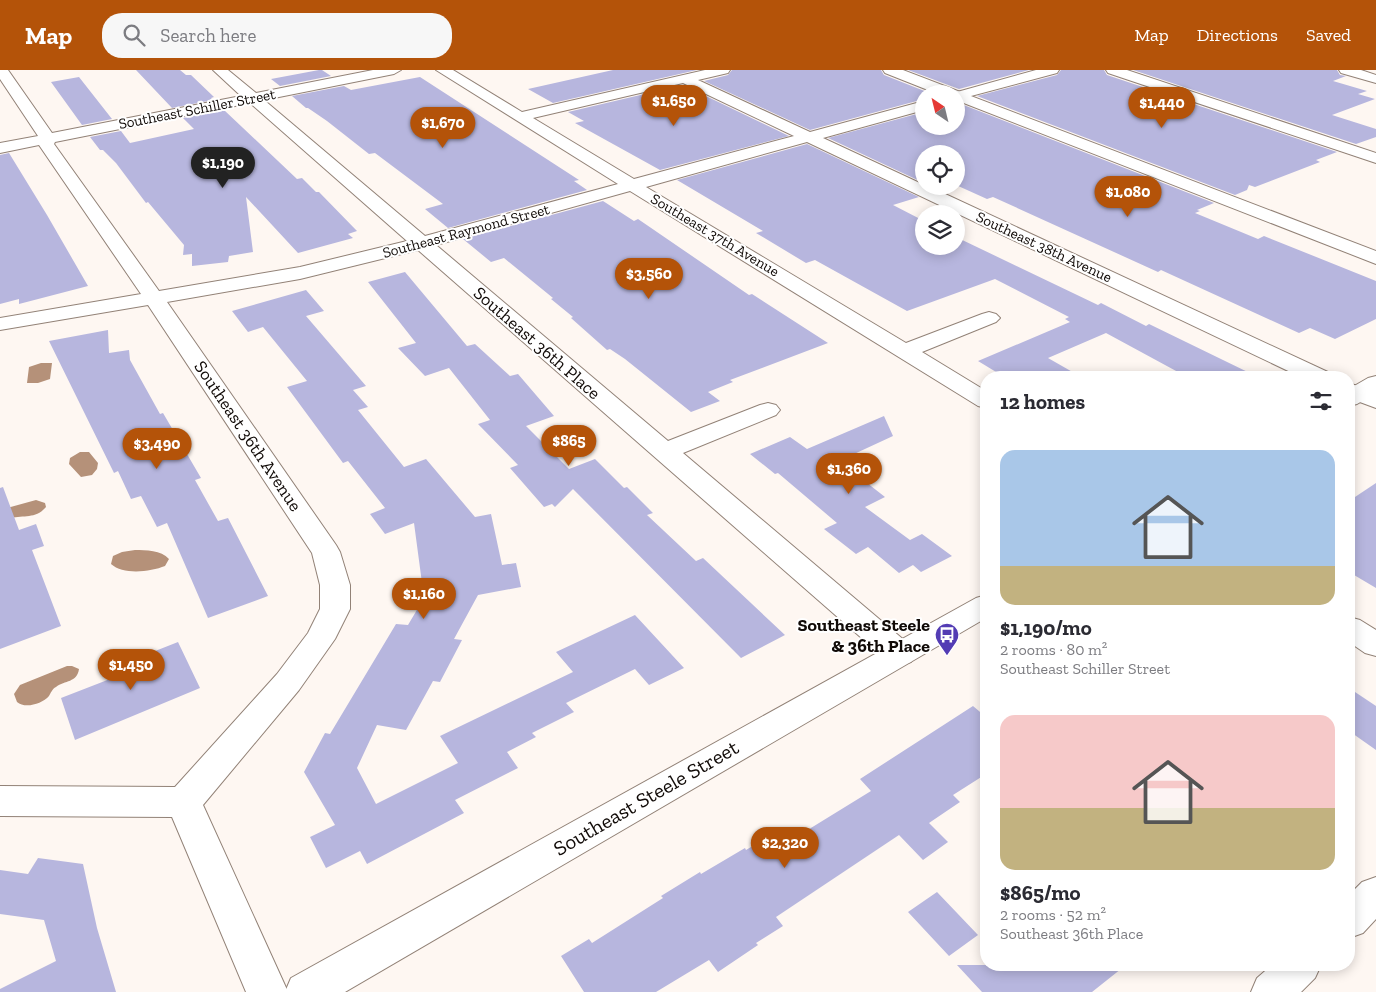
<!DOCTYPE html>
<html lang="en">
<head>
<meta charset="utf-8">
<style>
	:root { --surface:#fff; --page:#f7f7f7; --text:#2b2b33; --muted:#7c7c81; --accent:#b45309 }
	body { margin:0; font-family:"Zilla Slab",serif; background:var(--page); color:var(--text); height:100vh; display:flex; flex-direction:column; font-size:19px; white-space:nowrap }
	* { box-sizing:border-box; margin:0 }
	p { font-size:16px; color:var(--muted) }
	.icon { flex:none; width:28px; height:28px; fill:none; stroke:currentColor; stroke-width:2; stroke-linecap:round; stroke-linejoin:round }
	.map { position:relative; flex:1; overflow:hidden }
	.sheet { position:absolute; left:980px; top:301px; width:375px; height:600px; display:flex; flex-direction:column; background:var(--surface); border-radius:20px; box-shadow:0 2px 12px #0003 }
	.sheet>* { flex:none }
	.needle { width:32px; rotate:325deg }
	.fabs { position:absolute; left:915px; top:15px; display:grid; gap:10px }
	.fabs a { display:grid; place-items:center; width:50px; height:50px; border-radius:50%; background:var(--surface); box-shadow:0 2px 12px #0003; font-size:25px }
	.price { position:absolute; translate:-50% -42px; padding:0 11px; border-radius:18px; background:var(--accent); color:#fff; font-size:16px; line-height:32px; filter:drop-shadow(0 1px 2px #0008) }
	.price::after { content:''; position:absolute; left:50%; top:30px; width:15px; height:11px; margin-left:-8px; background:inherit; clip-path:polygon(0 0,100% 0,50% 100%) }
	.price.active { background:#222; color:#fff }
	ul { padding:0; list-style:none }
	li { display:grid; align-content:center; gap:10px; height:265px; padding:0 20px }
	li span { display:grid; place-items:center; height:155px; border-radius:15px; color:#555 }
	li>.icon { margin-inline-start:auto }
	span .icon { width:90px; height:90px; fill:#fffc; stroke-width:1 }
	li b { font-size:21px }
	h2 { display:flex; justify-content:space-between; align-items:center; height:60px; padding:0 20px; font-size:21px }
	header { display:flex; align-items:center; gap:30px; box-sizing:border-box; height:70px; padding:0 25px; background:var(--accent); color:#fff }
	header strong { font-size:24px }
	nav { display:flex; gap:28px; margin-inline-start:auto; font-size:18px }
	.search { width:350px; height:45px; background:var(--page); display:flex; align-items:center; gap:12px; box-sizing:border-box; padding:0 18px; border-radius:20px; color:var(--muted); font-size:19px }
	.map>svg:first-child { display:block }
	.water { fill:#b59179 }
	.building { fill:#b7b6de }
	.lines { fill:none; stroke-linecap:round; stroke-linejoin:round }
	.street-casing { stroke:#928277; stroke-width:2 }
	.secondary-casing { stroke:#928277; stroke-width:2 }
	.street { fill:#fff; fill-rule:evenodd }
	.secondary { fill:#fff; fill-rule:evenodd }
	.labels { text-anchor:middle; stroke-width:4; stroke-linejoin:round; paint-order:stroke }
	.far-street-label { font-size:15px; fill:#100a07; stroke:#fff }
	.street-label { font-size:18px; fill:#100a07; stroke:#fff }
	.poi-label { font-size:18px; font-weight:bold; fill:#100a07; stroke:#fff; text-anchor:end }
	.near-street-label { font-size:21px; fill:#100a07; stroke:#fff }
</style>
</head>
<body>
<header>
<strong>Map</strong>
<div class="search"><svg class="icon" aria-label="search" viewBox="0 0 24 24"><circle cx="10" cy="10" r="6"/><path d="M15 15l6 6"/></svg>Search here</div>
<nav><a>Map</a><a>Directions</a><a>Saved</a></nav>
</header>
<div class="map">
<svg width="1376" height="922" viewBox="0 0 1376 922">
	<rect width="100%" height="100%" fill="#fef7f2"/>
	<path class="water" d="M41 293H52L50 309 38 313H27L29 297Z
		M80 382H89L98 393 97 399 92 405 81 407 69 394 70 388Z
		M36 430 45 433 46 437C36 449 24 445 11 448L7 438Z
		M135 480C146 480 161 480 169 489L165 496C150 502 123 505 111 494L113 486 122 482Z
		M67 596H72L79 599C77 613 65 610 56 617 52 619 51 623 49 626 42 634 25 639 17 632L14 624 20 615Z"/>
	<path class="building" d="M136 0H180L186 5H191L214 27 211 28 213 30 172 38Z
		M319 0H322L331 6 280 16 271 9Z
		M613 0H697L553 33 528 19Z
		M732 0H881L884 5 932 24H924V29L810 60 704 11 728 5Z
		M908 0H1029L959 19Z
		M1061 0H1104L1107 5 1337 82 1316 90 1320 92 1255 117 1249 115 1247 120 1235 125 977 26 1057 5Z
		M1133 0H1337L1340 5 1346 6 1333 11 1367 21 1358 24 1375 29 1332 45 1376 59V67L1356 74Z
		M79 7 112 49 82 55 51 12Z
		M420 7 579 110 574 111 587 120 448 158 425 139 443 134 375 83 369 84 327 51 308 38H306L292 26 344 16 351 20Z
		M683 15 789 66 660 100 575 53 584 51 568 42Z
		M956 32 1214 133 1197 140 1200 141 1195 143 1258 169 1264 166 1376 211V249L1335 269 1310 258 1299 263 1161 200 1158 202 993 127 987 129 956 115V84H924V113L828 68 924 42V56H956Z
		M224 40 297 109 302 108 316 122H319L357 161 348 164 353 168 298 183 246 127 253 182 229 186 228 192 192 196V184L183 185 184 175 148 132 146 133 116 93 103 80H100L90 67 121 61 130 73 194 59 183 48Z
		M807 74 919 127 893 135 924 151V176H956V167L1098 235 1101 233 1146 256 1149 254 1260 308H1189L1106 263 1048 288 1083 308H1006L978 291 1070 252 1065 249 1069 247 995 209 907 241 815 190 806 193 756 163 763 161 677 110Z
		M9 83 47 145 88 216 19 234V229L0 234V85Z
		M603 131 634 151 638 149 749 225 752 224 828 273 730 310 733 312 708 322 720 331 691 342 625 289 610 279 607 280 571 248 573 247 551 229 553 228 504 188 491 192 463 169Z
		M405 202 467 276 475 274 510 306 518 304 554 346 526 356 569 399 595 389 624 418 627 417 653 443 647 445 696 491 703 488 785 565 741 588 573 419 555 437 552 434 544 437 510 398 518 395 478 354 490 350 449 298 425 306 398 278 416 273 368 212Z
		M306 220 324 241 306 246 366 316 353 320 368 337 358 340 404 397 426 389 475 447 491 444 502 495 516 493 521 517 478 525 454 569 462 570 440 612 433 611 406 660 377 655 357 698 376 734 458 693 440 666 573 602 556 582 635 545 684 598 649 615 635 599 566 633 574 642 532 663 536 667 507 682 518 698 455 730 464 743 367 794 360 781 326 798 310 767 335 755 304 702 325 663 330 664 396 554 408 555 424 528 414 453 385 464 370 444 385 438 348 391 343 393 287 317 307 311 263 257 248 262 232 241Z
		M108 260 109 283 129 280 130 290 160 344 163 343 201 408 195 410 218 451 228 448 268 526 208 548 167 453 157 457 141 426 131 429 118 401 114 403 49 271Z
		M884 346 893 366 839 391 885 427 865 437 910 470 922 464 952 486 921 502 913 495 899 503 868 477 856 484 824 459 837 453 778 403 775 404 750 384 790 367 807 379Z
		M1376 413V518L1349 502V431Z
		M3 417 19 460 36 454 44 476 32 480 61 556 0 579V418Z
		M178 572 200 618 75 670 61 628 110 609 107 600Z
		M1349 618 1376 636V680L1349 661Z
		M973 636 986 647V704L953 725 960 732 929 753 948 772 923 790 899 765 776 847 783 856 756 873 758 875 718 902 709 890 656 922H584L561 886 589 869 592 873 663 828 661 826 700 802 701 804 745 778 746 780 783 758 793 769 871 721 860 709Z
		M38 788 83 794 97 858 116 922H0V919L56 891 44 850 0 844V800L28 804Z
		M937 822 978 865 949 886 908 842Z
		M957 895H1126L1092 922H982Z"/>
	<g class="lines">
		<defs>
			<path id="street" d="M0 0H8L52 63 241 26 213 0H228L256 23 373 0H401L394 4 264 30 425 166 618 114 436 0H453L522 42 705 0H730L728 3 698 10 810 62 924 31V40L823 68 924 115V116H928L1330 303 1333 308H1303L807 72 646 117 906 273 982 244 989 242 996 244 1000 248 996 252 922 282 986 321V338L978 336 630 121 436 175 668 371 760 335 768 333 776 335 780 340 776 345 683 383 911 576 916 584 911 592 900 595 889 592 418 180 300 209 167 232 336 475 340 482 350 515V539L335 569 299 620 203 735 288 922H246L172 747 0 746V716L175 717 277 604 308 563 320 539V515L312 483 148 235 0 260V248L141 224 39 75 0 83V73L38 66 0 9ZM683 13 794 66 634 109 533 48ZM250 33 407 171 300 197 159 221 54 74 55 72Z
				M1036 0H1059L1057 3 956 30V24H950Z
				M1106 0H1127L1376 83V93L1108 3Z
				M1349 313 1376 323V338L1349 328Z
				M1349 547 1360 550 1376 560V586L1365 583 1349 572Z
				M1376 807V849L1363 863 1349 868V825L1362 812Z
				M1272 895H1321L1315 908 1301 922H1251L1257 908Z"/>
			<path id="secondary" d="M883 0H903L1376 181V194L956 30V24H938L885 3Z
				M1339 0H1361L1376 5V13L1341 3Z
				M1376 306V323L1357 334 1349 336V319L1368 308Z
				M986 525V548L345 922H285L291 908 976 528Z"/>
		</defs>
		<use href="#street" class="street-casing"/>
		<use href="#secondary" class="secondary-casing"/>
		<use href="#street" class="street"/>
		<use href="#secondary" class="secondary"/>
	</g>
	<defs>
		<symbol id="bus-pin" viewBox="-11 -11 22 30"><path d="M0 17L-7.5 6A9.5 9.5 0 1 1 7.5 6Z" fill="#533cb4" stroke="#fff"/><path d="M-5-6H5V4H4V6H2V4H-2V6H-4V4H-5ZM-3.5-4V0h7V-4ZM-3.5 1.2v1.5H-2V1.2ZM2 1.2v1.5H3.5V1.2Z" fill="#fff"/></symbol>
	</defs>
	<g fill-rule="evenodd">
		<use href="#bus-pin" x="933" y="551" width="28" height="38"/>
	</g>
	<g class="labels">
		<g class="far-street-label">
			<text transform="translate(197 39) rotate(-11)" y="5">Southeast Schiller Street</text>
			<text transform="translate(466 161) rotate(-15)" y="5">Southeast Raymond Street</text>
			<text transform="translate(715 165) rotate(31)" y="5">Southeast 37th Avenue</text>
			<text transform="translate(1044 177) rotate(25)" y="5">Southeast 38th Avenue</text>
		</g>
		<g class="street-label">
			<text transform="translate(537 273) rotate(41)" y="6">Southeast 36th Place</text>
			<text transform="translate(248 366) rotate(56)" y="6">Southeast 36th Avenue</text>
		</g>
		<g class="poi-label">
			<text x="930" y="561">Southeast Steele<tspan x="930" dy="21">&amp; 36th Place</tspan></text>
		</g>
		<g class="near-street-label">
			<text transform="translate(646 728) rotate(-30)" y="7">Southeast Steele Street</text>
		</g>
	</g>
</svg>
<div class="fabs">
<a><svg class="needle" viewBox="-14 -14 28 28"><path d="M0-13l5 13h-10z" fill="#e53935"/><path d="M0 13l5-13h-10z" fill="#7c7c81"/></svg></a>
<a><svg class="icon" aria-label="locate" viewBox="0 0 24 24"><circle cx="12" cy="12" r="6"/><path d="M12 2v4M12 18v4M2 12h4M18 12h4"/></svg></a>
<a><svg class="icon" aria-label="layers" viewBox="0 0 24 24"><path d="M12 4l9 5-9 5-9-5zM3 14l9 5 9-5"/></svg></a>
</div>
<b class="price" style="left:674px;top:57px">$1,650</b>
<b class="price" style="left:1162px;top:59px">$1,440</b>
<b class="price" style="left:443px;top:79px">$1,670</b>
<b class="price active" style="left:223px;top:119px">$1,190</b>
<b class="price" style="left:1128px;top:148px">$1,080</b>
<b class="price" style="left:649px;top:230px">$3,560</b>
<b class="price" style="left:569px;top:397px">$865</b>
<b class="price" style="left:157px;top:400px">$3,490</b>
<b class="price" style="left:849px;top:425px">$1,360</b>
<b class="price" style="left:424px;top:550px">$1,160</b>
<b class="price" style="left:131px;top:621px">$1,450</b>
<b class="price" style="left:785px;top:799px">$2,320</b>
<section class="sheet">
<h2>12 homes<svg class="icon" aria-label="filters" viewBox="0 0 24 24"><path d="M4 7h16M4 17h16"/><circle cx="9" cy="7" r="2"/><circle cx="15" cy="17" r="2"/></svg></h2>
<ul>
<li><span style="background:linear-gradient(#a9c7e8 75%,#c2b280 0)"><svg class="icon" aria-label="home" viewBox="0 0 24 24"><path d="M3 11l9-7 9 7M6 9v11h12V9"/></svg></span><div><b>$1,190/mo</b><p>2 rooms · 80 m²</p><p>Southeast Schiller Street</p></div></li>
<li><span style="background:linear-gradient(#f6c9c9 60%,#c2b280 0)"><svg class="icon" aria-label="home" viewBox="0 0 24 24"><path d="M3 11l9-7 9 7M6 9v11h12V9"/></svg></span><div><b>$865/mo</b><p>2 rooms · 52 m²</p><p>Southeast 36th Place</p></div></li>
</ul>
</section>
</div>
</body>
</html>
